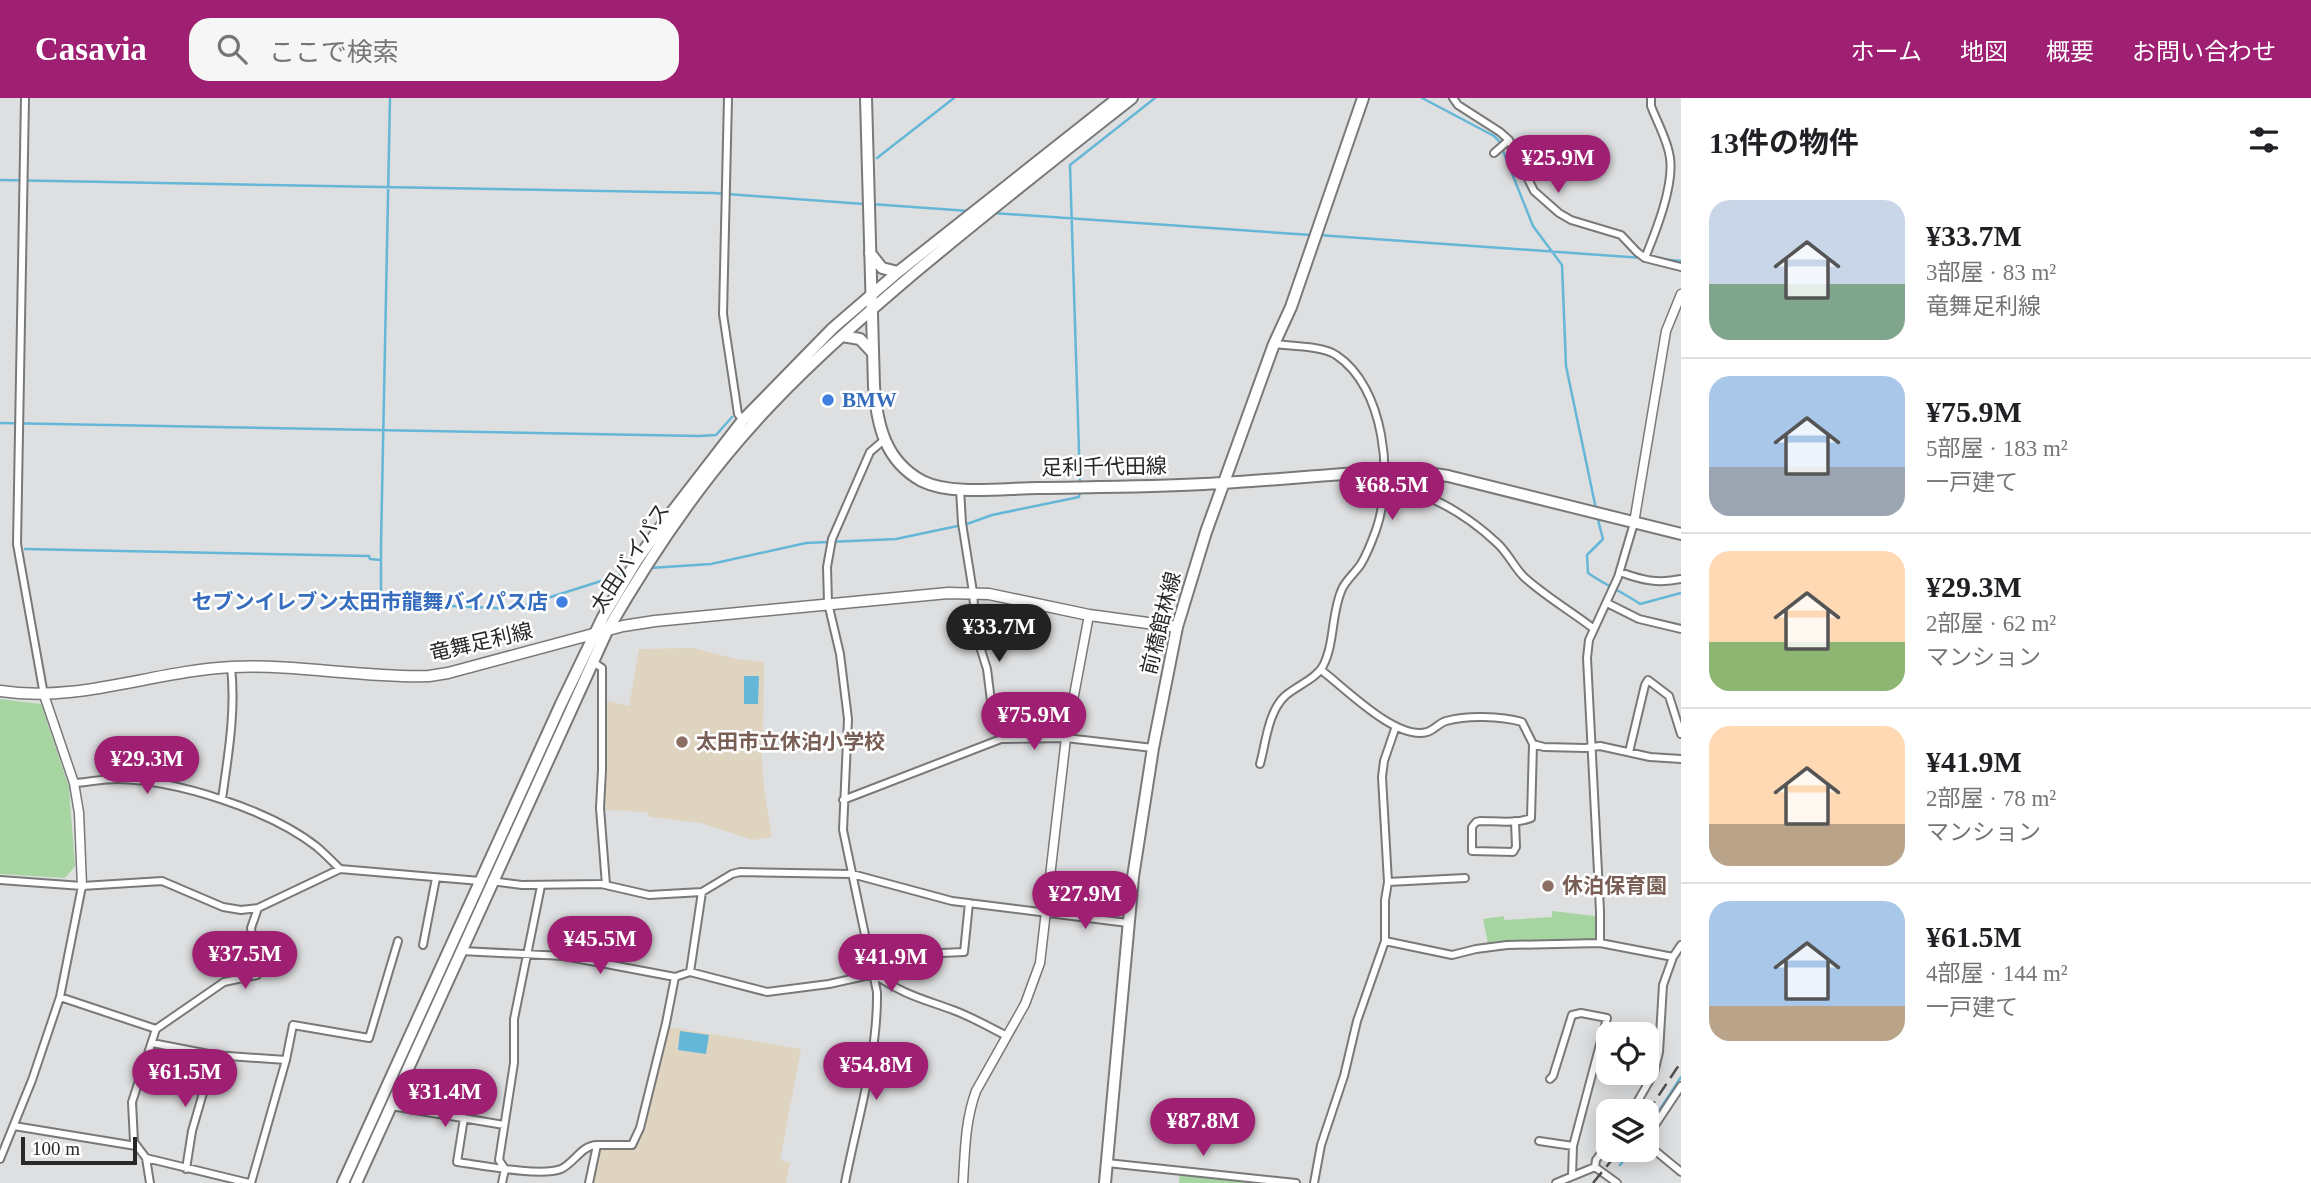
<!DOCTYPE html>
<html lang="ja">
<head>
<meta charset="utf-8">
<style>
	:root { --surface:#fff; --page:#f6f6f6; --text:#202124; --muted:#757577; --line:#e0e0e0; --accent:#9f1f72 }
	body { margin:0; font-family:"Times New Roman","Noto Sans JP",serif; background:var(--page); color:var(--text); height:100vh; display:flex; flex-direction:column; font-size:26px; white-space:nowrap }
	* { box-sizing:border-box; margin:0 }
	p { font-size:23px; color:var(--muted) }
	.icon { flex:none; width:38px; height:38px; fill:none; stroke:currentColor; stroke-width:2; stroke-linecap:round; stroke-linejoin:round }
	.map { position:relative; flex:1; overflow:hidden }
	.drawer { display:flex; flex-direction:column; background:var(--surface); width:630px }
	.drawer>* { flex:none }
	.controls { position:absolute; left:1596px; top:924px; display:grid; gap:14px }
	.controls a { display:grid; place-items:center; width:63px; height:63px; border-radius:14px; background:var(--surface); box-shadow:0 4px 18px #0003; font-size:35px }
	.scale { position:absolute; left:21px; bottom:18px; width:116px; box-sizing:border-box; padding-left:7px; border:4px solid #282828; border-top:0; font-size:19px; line-height:24px; white-space:nowrap; color:#282828; -webkit-text-stroke:5px #fff; paint-order:stroke }
	.price { position:absolute; translate:-50% -60px; padding:0 16px; border-radius:24px; background:var(--accent); color:#fff; font-size:23px; line-height:46px; filter:drop-shadow(0 2px 4px #0008) }
	.price::after { content:''; position:absolute; left:50%; top:42px; width:21px; height:16px; margin-left:-10px; background:inherit; clip-path:polygon(0 0,100% 0,50% 100%) }
	.price.active { background:#222; color:#fff }
	ul { padding:0; list-style:none }
	li { display:flex; align-items:center; gap:21px; height:175px; padding:0 28px }
	li+li { border-top:2px solid var(--line) }
	li span { display:grid; place-items:center; flex:none; width:196px; height:140px; border-radius:21px; color:#555 }
	li>.icon { margin-inline-start:auto }
	span .icon { width:84px; height:84px; fill:#fffc; stroke-width:1 }
	li b { font-size:30px }
	h2 { display:flex; justify-content:space-between; align-items:center; height:84px; padding:0 28px; font-size:30px }
	header { display:flex; align-items:center; gap:42px; box-sizing:border-box; height:98px; padding:0 35px; background:var(--accent); color:#fff }
	header strong { font-size:33px }
	nav { display:flex; gap:38px; margin-inline-start:auto; font-size:24px }
	.search { width:490px; height:63px; background:var(--page); display:flex; align-items:center; gap:18px; box-sizing:border-box; padding:0 24px; border-radius:21px; color:var(--muted); font-size:26px }
	main { display:flex; flex:1; min-height:0 }
	.map>svg:first-child { display:block }
	.education { fill:#dfd4c0 }
	.green { fill:#a7d5a1 }
	.water { fill:#65b7d8 }
	.lines { fill:none; stroke-linecap:round; stroke-linejoin:round }
	.stream { stroke:#65b7d8; stroke-width:2.5 }
	.minor-casing { stroke:#787979; stroke-width:10 }
	.tertiary-casing { stroke:#787979; stroke-width:11 }
	.secondary-casing { stroke:#787979; stroke-width:13 }
	.primary-casing { stroke:#787979; stroke-width:14 }
	.trunk-casing { stroke:#787979; stroke-width:14 }
	.minor { stroke:#fff; stroke-width:6 }
	.tertiary { stroke:#fff; stroke-width:8 }
	.secondary { stroke:#fff; stroke-width:10 }
	.primary { stroke:#fff; stroke-width:10 }
	.trunk { stroke:#fff; stroke-width:10 }
	.rail { stroke:#4e4e4e; stroke-width:2.5; stroke-dasharray:14 7; stroke-linecap:butt }
	.shop-dot { fill:#3f7fe0; stroke:#fff; stroke-width:2.5 }
	.education-dot { fill:#8d6e63; stroke:#fff; stroke-width:2.5 }
	.labels { text-anchor:middle; stroke-width:5; stroke-linejoin:round; paint-order:stroke }
	.shop-label { font-size:21px; font-weight:bold; fill:#366cbe; stroke:#fff; text-anchor:start }
	.street-label { font-size:21px; fill:#282828; stroke:#fff }
	.education-label { font-size:21px; font-weight:bold; fill:#785e54; stroke:#fff; text-anchor:start }
</style>
</head>
<body>
<header>
<strong>Casavia</strong>
<div class="search"><svg class="icon" aria-label="search" viewBox="0 0 24 24"><circle cx="10" cy="10" r="6"/><path d="M15 15l6 6"/></svg>ここで検索</div>
<nav><a>ホーム</a><a>地図</a><a>概要</a><a>お問い合わせ</a></nav>
</header>
<main>
<div class="map">
<svg width="1681" height="1085" viewBox="0 0 1681 1085">
	<rect width="100%" height="100%" fill="#dedfe0"/>
	<path class="education" d="M693 550 736 561 764 564 763 634 760 635 764 691 772 739 753 742 701 725 651 719 646 714 604 712V602L629 608 639 551Z
		M669 929 801 951 780 1062 790 1065 786 1085H593L600 1051 636 1050Z"/>
	<path class="green" d="M0 601 41 606 69 689 75 768 65 780 0 776Z
		M1552 813 1595 818 1597 842 1488 846 1483 821 1504 818V822L1552 819Z
		M1180 1074 1245 1082V1085H1179Z"/>
	<path class="water" d="M744 578H759L758 606H744Z
		M680 933 709 937 706 956 678 952Z"/>
	<g class="lines">
		<path class="stream" d="M390 0 381 446V497L383 502 388 505 513 511 623 476
			M1422 0 1494 38 1499 43 1533 128 1562 167 1566 268 1596 411
			M877 60 954 0
			M0 82 713 95 864 106
			M871 106 969 113
			M993 115 1311 137
			M1318 137 1643 160
			M1660 161 1681 163
			M0 325 699 338 716 337 732 319
			M1080 385 1070 67 1155 0
			M1597 418 1603 441 1587 457 1588 475C1605 487 1623 494 1640 506L1681 495
			M25 451 369 458 370 461 381 462
			M650 470 711 466 806 445 896 441 967 426 992 417 1079 399 1080 391
			M1647 1031 1681 979
			M1620 1067 1632 1052"/>
		<defs>
			<path id="minor" d="M25 0 17 446 44 597
				M728 0 723 216 738 316 743 322
				M1453 0 1458 7 1500 34 1509 42 1534 93 1559 115 1571 122 1621 137 1637 154 1645 160 1681 169
				M1494 55 1509 42
				M1645 160C1656 133 1674 88 1670 60 1668 43 1657 24 1651 8V0
				M1384 385C1427 394 1465 415 1497 445 1508 455 1514 469 1524 479 1546 499 1571 513 1594 531
				M960 391 962 425 973 494 976 536 987 571 991 603 1001 641
				M1620 474C1641 482 1658 486 1681 481
				M1607 505 1639 521 1681 531
				M593 564 602 570V672L600 710 606 787
				M1321 572C1344 589 1396 643 1427 634 1434 632 1439 625 1446 623 1467 617 1501 618 1522 624L1533 646 1544 649 1585 650 1600 648 1650 659 1681 661
				M1629 654 1645 587 1648 582 1669 598 1681 636
				M1260 666C1266 644 1268 614 1285 598 1296 588 1316 581 1323 568 1335 545 1331 515 1342 491 1346 482 1355 475 1361 466 1367 456 1372 443 1376 432 1394 381 1385 289 1336 257 1323 248 1290 248 1274 246
				M74 685C88 684 103 681 117 681 177 682 270 712 317 749 325 756 333 764 340 771
				M222 701C228 658 236 613 231 569
				M843 702 1001 641 1066 640 1153 650
				M1515 723 1516 749 1513 754 1472 753V729L1476 724 1480 723C1496 723 1515 726 1531 720L1533 646
				M0 782 82 788 162 783 223 809 241 812 258 810 340 771 480 783
				M491 783 522 787 601 786 649 797 702 794 732 776 740 774 852 776 952 803 1128 825
				M1388 784 1465 780
				M1385 843 1452 857 1476 851 1507 847 1600 845 1673 859
				M1600 845V813L1587 560 1589 542 1618 479 1634 425
				M423 847 436 780
				M461 853 564 858 675 879 690 874 702 794
				M690 874 767 894 829 886 874 876 919 856 964 854 969 805
				M874 876C904 897 920 900 953 912 972 919 989 929 1007 938
				M60 899 156 931
				M152 945 214 957 286 962
				M1550 981 1553 978 1572 917 1581 915 1607 920 1573 1048 1572 1078
				M391 1008 504 1027
				M1632 1013 1654 975 1659 954 1663 887 1673 859 1681 847
				M464 1020 457 1064C480 1067 541 1079 561 1071 574 1065 582 1047 597 1047
				M14 1028 136 1048
				M1647 1039 1681 988
				M1539 1043 1573 1048
				M1647 1046 1681 1074
				M146 1060 150 1085
				M0 1061 32 982 60 899 82 788
				M1107 1065 1296 1085
				M1595 1069 1596 1062 1608 1046
				M186 1071 192 1033 214 957
				M249 1085 146 1060 134 1044 132 1004 156 931 224 884 257 877 251 830 258 810
				M251 1085 286 962 293 927 369 940 398 843
				M502 1085 505 1071 499 1062 514 965V921L541 788
				M589 1085 597 1047H632L640 1030 666 925 675 879
				M845 1085C857 1022 878 958 877 894L843 732 848 621 840 556 828 505 827 469 832 441 870 354 884 342
				M1314 1085 1321 1047 1344 978 1357 923 1385 843V802L1388 784 1382 679 1384 663 1396 628
				M1556 1085 1595 1069 1617 1085"/>
			<path id="tertiary" d="M1634 425 1666 233 1681 196
				M44 597 74 685 79 715 82 788
				M963 1085C965 1053 965 1023 976 993L1025 906 1040 865 1066 640 1089 517"/>
			<path id="secondary" d="M0 593C81 605 152 573 232 569 298 566 364 580 429 578L448 575 623 528 655 523 948 495 989 496 1089 517 1177 529"/>
			<path id="primary" d="M866 0 874 288C877 327 885 363 922 383 952 398 1005 390 1038 390 1094 389 1149 389 1204 386 1264 383 1324 377 1385 373H1414L1448 378 1681 436
				M1105 1085 1133 779 1153 650 1177 529 1206 434 1274 246 1291 209 1363 0"/>
			<path id="trunk" d="M870 155 882 170 898 174
				M842 238 860 241 873 255
				M343 1085 561 606 603 519 637 462 665 423 743 322 833 230 898 174 1118 0
				M356 1085 607 533C646 465 689 400 740 341 792 280 852 228 913 176 985 116 1058 58 1132 0"/>
		</defs>
		<use href="#minor" class="minor-casing"/>
		<use href="#tertiary" class="tertiary-casing"/>
		<use href="#secondary" class="secondary-casing"/>
		<use href="#primary" class="primary-casing"/>
		<use href="#trunk" class="trunk-casing"/>
		<use href="#minor" class="minor"/>
		<use href="#tertiary" class="tertiary"/>
		<use href="#secondary" class="secondary"/>
		<use href="#primary" class="primary"/>
		<use href="#trunk" class="trunk"/>
		<path class="rail" d="M1647 1015 1681 964
			M1593 1085 1620 1052"/>
	</g>
	<g class="shop-dot">
		<circle cx="828" cy="302" r="7"/>
		<circle cx="562" cy="504" r="7"/>
	</g>
	<g class="education-dot">
		<circle cx="682" cy="644" r="7"/>
		<circle cx="1548" cy="788" r="7"/>
	</g>
	<g class="labels">
		<g class="shop-label">
			<text x="842" y="309">BMW</text>
			<text x="548" y="511" text-anchor="end">セブンイレブン太田市龍舞バイパス店</text>
		</g>
		<g class="street-label">
			<text transform="translate(1104 369) rotate(-1)" y="7">足利千代田線</text>
			<text transform="translate(630 460) rotate(-57)" y="7">太田バイパス</text>
			<text transform="translate(1161 525) rotate(-76)" y="7">前橋館林線</text>
			<text transform="translate(481 544) rotate(-13)" y="7">竜舞足利線</text>
		</g>
		<g class="education-label">
			<text x="696" y="651">太田市立休泊小学校</text>
			<text x="1562" y="795">休泊保育園</text>
		</g>
	</g>
</svg>
<div class="controls">
<a><svg class="icon" aria-label="locate" viewBox="0 0 24 24"><circle cx="12" cy="12" r="6"/><path d="M12 2v4M12 18v4M2 12h4M18 12h4"/></svg></a>
<a><svg class="icon" aria-label="layers" viewBox="0 0 24 24"><path d="M12 4l9 5-9 5-9-5zM3 14l9 5 9-5"/></svg></a>
</div>
<div class="scale">100 m</div>
<b class="price" style="left:1558px;top:97px">¥25.9M</b>
<b class="price" style="left:1392px;top:424px">¥68.5M</b>
<b class="price active" style="left:999px;top:566px">¥33.7M</b>
<b class="price" style="left:1034px;top:654px">¥75.9M</b>
<b class="price" style="left:147px;top:698px">¥29.3M</b>
<b class="price" style="left:1085px;top:833px">¥27.9M</b>
<b class="price" style="left:600px;top:878px">¥45.5M</b>
<b class="price" style="left:245px;top:893px">¥37.5M</b>
<b class="price" style="left:891px;top:896px">¥41.9M</b>
<b class="price" style="left:876px;top:1004px">¥54.8M</b>
<b class="price" style="left:185px;top:1011px">¥61.5M</b>
<b class="price" style="left:445px;top:1031px">¥31.4M</b>
<b class="price" style="left:1203px;top:1060px">¥87.8M</b>
</div>
<section class="drawer">
<h2>13件の物件<svg class="icon" aria-label="filters" viewBox="0 0 24 24"><path d="M4 7h16M4 17h16"/><circle cx="9" cy="7" r="2"/><circle cx="15" cy="17" r="2"/></svg></h2>
<ul>
<li><span style="background:linear-gradient(#c9d6e8 60%,#7fa58c 0)"><svg class="icon" aria-label="home" viewBox="0 0 24 24"><path d="M3 11l9-7 9 7M6 9v11h12V9"/></svg></span><div><b>¥33.7M</b><p>3部屋 · 83 m²</p><p>竜舞足利線</p></div></li>
<li><span style="background:linear-gradient(#a9c7e8 65%,#9aa5b1 0)"><svg class="icon" aria-label="home" viewBox="0 0 24 24"><path d="M3 11l9-7 9 7M6 9v11h12V9"/></svg></span><div><b>¥75.9M</b><p>5部屋 · 183 m²</p><p>一戸建て</p></div></li>
<li><span style="background:linear-gradient(#ffd9b3 65%,#8fb573 0)"><svg class="icon" aria-label="home" viewBox="0 0 24 24"><path d="M3 11l9-7 9 7M6 9v11h12V9"/></svg></span><div><b>¥29.3M</b><p>2部屋 · 62 m²</p><p>マンション</p></div></li>
<li><span style="background:linear-gradient(#ffd9b3 70%,#b9a48a 0)"><svg class="icon" aria-label="home" viewBox="0 0 24 24"><path d="M3 11l9-7 9 7M6 9v11h12V9"/></svg></span><div><b>¥41.9M</b><p>2部屋 · 78 m²</p><p>マンション</p></div></li>
<li><span style="background:linear-gradient(#a9c7e8 75%,#b9a48a 0)"><svg class="icon" aria-label="home" viewBox="0 0 24 24"><path d="M3 11l9-7 9 7M6 9v11h12V9"/></svg></span><div><b>¥61.5M</b><p>4部屋 · 144 m²</p><p>一戸建て</p></div></li>
</ul>
</section>
</main>
</body>
</html>
